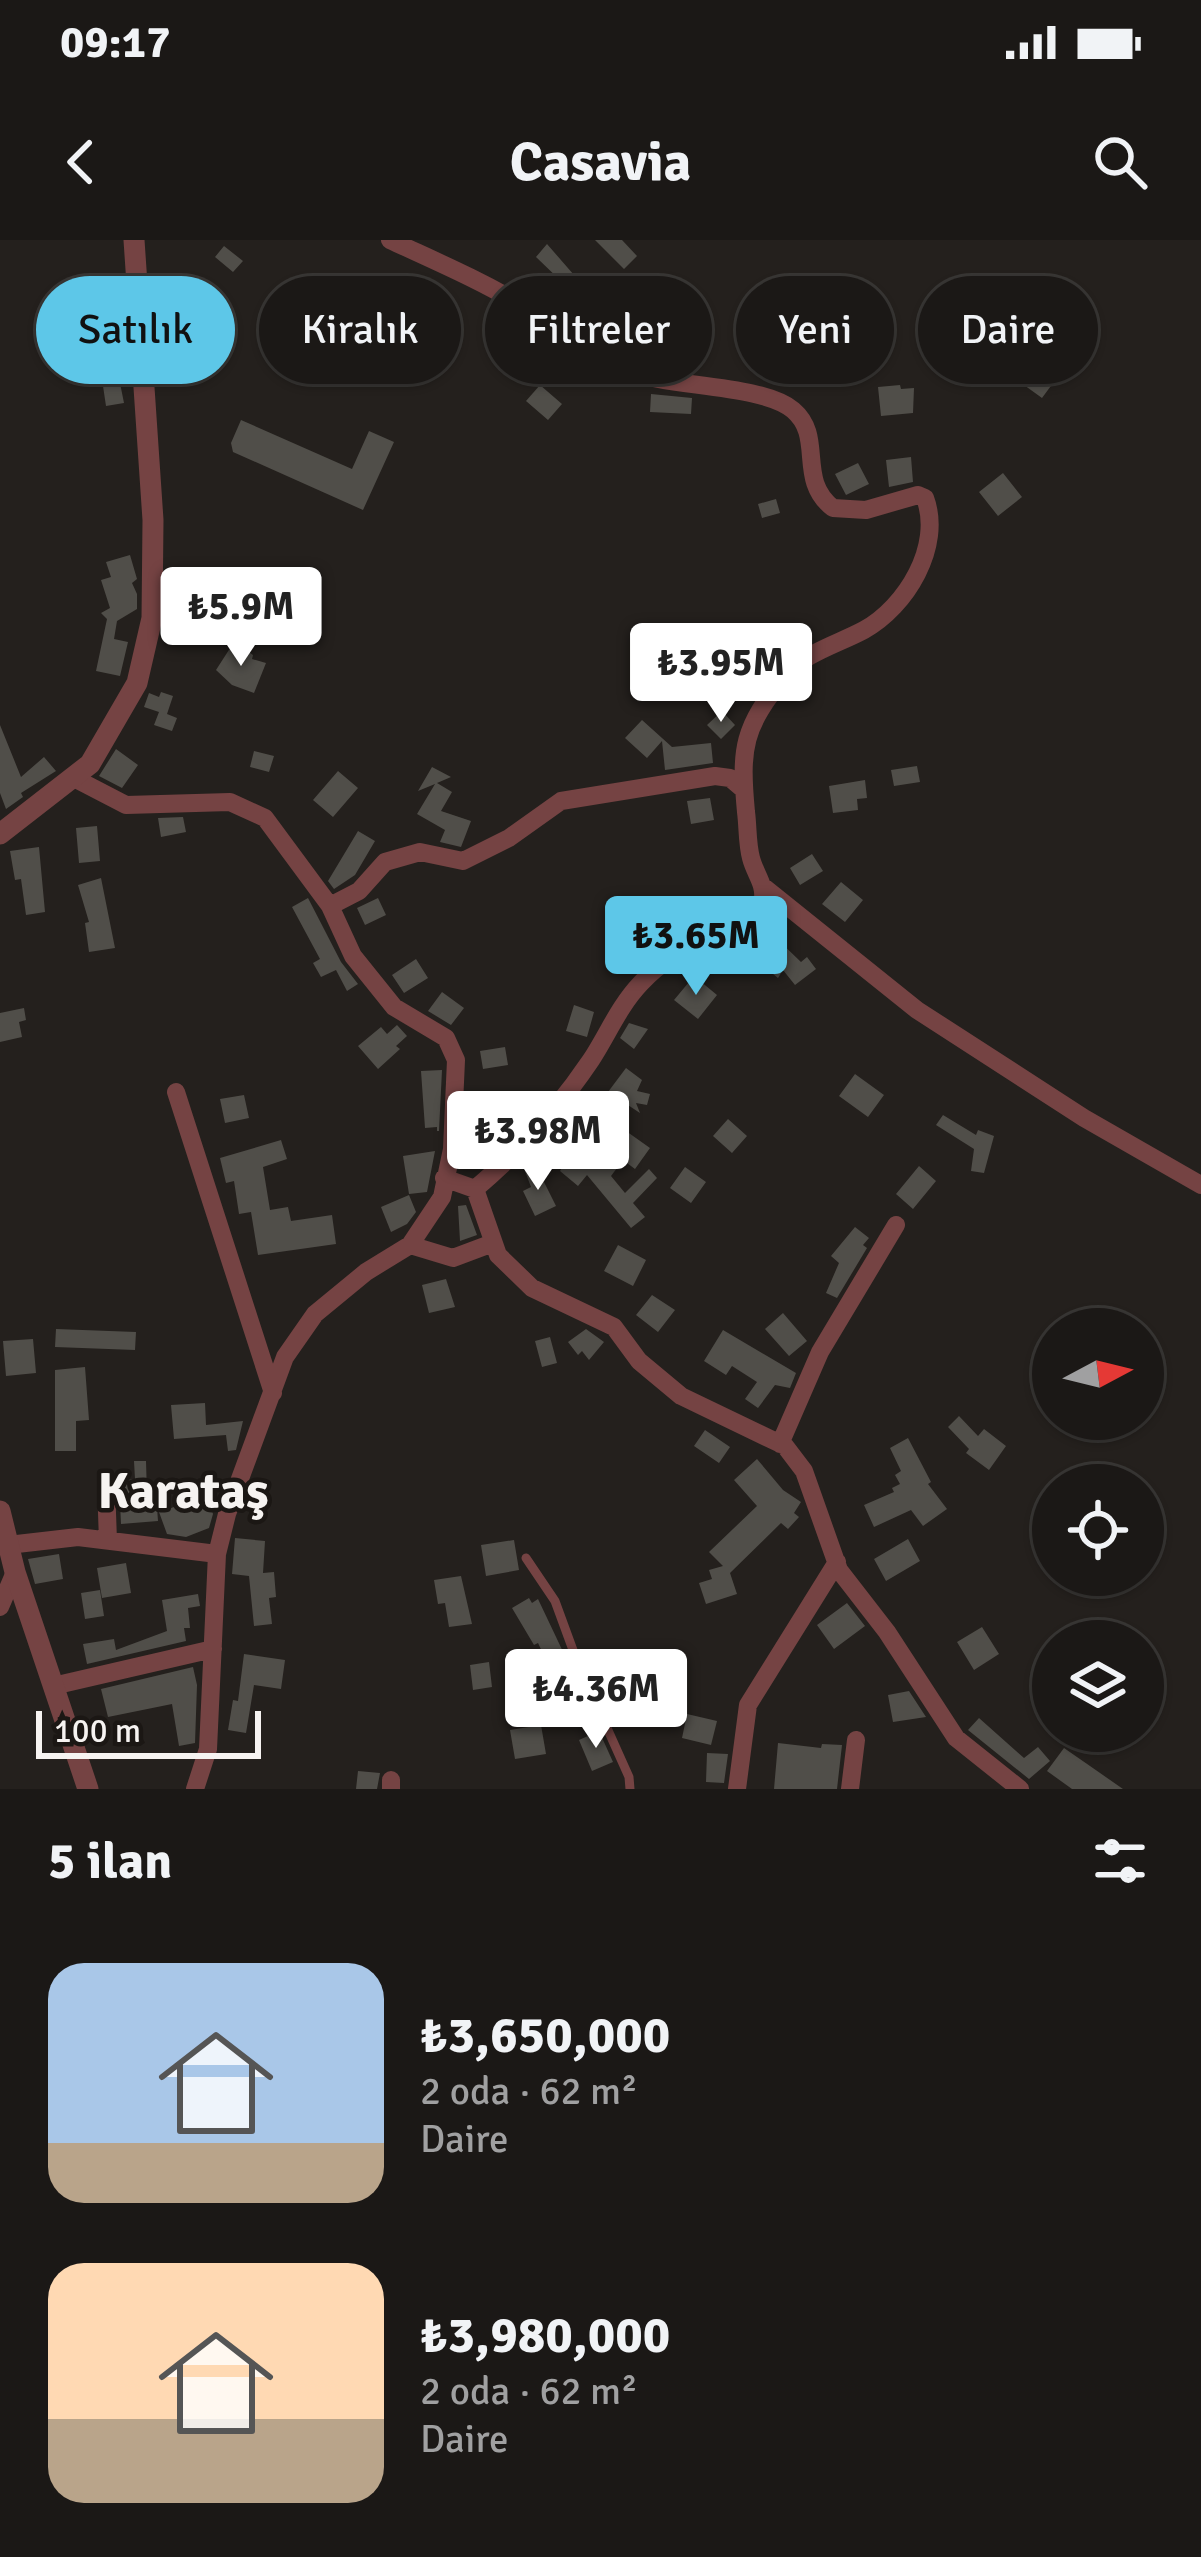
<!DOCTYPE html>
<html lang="tr">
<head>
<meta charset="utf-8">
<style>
	:root { --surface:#1b1816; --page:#282523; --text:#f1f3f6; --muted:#a0a0a1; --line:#393735; --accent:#5dc7e8 }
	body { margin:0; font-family:Signika,sans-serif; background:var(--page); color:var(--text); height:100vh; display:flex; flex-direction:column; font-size:45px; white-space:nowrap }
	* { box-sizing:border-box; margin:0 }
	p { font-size:39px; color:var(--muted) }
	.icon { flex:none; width:66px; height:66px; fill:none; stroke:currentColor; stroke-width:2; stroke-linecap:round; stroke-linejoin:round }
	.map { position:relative; height:1549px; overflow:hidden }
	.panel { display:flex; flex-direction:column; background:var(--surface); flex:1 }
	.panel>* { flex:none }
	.hud { position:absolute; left:36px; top:36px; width:1131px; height:108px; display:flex; gap:24px }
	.needle { width:78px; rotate:83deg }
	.buttons { position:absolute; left:1032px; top:1068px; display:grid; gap:24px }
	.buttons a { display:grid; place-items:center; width:132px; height:132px; border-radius:50%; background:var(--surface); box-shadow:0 3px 9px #0004,0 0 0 3px var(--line); font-size:60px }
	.scale { position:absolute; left:36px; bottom:30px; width:225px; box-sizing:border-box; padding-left:12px; border:6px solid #f6f3f1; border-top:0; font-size:33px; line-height:42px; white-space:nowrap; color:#f6f3f1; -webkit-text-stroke:9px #1b1714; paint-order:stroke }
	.price { position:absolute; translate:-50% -102px; padding:0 27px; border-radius:12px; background:#fff; color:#222; font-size:39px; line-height:78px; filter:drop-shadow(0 3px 6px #0008) }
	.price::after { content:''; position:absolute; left:50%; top:72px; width:36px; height:27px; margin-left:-18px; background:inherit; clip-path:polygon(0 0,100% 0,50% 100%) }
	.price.active { background:var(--accent); color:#111 }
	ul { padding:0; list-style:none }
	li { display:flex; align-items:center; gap:36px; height:300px; padding:0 48px }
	li span { display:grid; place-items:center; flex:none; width:336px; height:240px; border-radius:36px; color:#555 }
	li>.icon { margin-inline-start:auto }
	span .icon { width:144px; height:144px; fill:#fffc; stroke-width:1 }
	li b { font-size:51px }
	h2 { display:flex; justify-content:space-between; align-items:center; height:144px; padding:0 48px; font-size:51px }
	.tag { padding:0 42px; border-radius:54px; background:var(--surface); box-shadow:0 3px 9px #0004,0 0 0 3px var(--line); font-size:42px; line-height:108px }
	.tag.active { background:var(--accent); color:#111 }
	.status { display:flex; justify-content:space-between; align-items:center; height:84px; padding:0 60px; background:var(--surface); direction:ltr }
	.status svg { height:33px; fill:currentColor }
	header { display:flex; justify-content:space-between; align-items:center; height:156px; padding:0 48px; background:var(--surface); font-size:54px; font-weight:800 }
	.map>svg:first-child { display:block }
	.building { fill:#504e49 }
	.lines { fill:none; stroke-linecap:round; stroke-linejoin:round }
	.service { stroke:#754343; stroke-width:9 }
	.minor { stroke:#754343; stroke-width:18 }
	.tertiary { stroke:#754343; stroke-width:21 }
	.labels { text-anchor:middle; stroke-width:9; stroke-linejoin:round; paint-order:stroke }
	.quarter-label { font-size:51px; font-weight:bold; fill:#f6f3f1; stroke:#1b1714 }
</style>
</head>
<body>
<div class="status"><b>09:17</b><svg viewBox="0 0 49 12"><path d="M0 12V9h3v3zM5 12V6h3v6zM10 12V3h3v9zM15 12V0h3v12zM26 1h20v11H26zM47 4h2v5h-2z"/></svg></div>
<header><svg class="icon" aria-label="back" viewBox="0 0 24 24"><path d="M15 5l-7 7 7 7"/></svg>Casavia<svg class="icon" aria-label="search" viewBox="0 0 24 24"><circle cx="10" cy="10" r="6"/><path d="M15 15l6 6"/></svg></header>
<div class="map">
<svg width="1201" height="1549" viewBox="0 0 1201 1549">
	<rect width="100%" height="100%" fill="#24201d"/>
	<path class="building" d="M595 0H622L637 16 624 29Z
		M547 4 574 35 563 43 536 17Z
		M224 6 243 21 233 32 215 17Z
		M119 33 122 55 98 59 95 36Z
		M283 61 302 81 290 92 271 71Z
		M626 61 655 69 652 84 622 78Z
		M531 91 545 110 531 121 516 103Z
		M1019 106 1059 135 1042 158 1013 137 1006 147 995 140Z
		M120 143 124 163 106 166 103 146Z
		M540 145 562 164 548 180 526 161Z
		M900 145 901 149 914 148 913 173 881 176 878 147Z
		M651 154 692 158 691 174 650 172Z
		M241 180 352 229 369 191 394 202 363 270 233 212 231 203Z
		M911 217 913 242 889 247 886 220Z
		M858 223 869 244 846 255 835 234Z
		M1003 233 1022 257 998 276 979 252Z
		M776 259 780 273 762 278 758 264Z
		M130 315 137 339 132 343 137 354V369L117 381 114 399 128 402 120 436 96 431 107 379 101 373 110 368 101 340 111 337 106 322Z
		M174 372 205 374 203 395 172 393Z
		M234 402 253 415 252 419 266 423 254 453 232 445 216 430Z
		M161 452 173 456 167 474 177 478 172 491 154 485 159 472 144 467 149 453 159 457Z
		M722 471 735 485 721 499 707 485Z
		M642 480 672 507 711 503 713 523 665 530 662 501 647 518 625 498Z
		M0 485 21 537 44 517 56 531 21 553 23 557 6 569 0 553Z
		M116 509 138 525 122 548 99 536Z
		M254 511 274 516 269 532 250 527Z
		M917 526 920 542 894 546 891 530Z
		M432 527 451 537 437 543 452 552 441 571 471 581 461 607 440 602 445 590 417 574 435 544 418 551Z
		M338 531 358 548 333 577 313 560Z
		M865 540 867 558 857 559 858 570 833 573 829 546Z
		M710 558 714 580 691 584 687 561Z
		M183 577 186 592 161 597 158 578Z
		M97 586 100 621 79 623 76 588Z
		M358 591 375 601 355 635 334 649 328 641Z
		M39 607 45 672 26 675 21 639 15 640 10 611Z
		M812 614 823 631 800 645 790 628Z
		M101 638 115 708 89 712 85 683 89 682 78 645Z
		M841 642 863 660 845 682 822 664Z
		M308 658 341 722 358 744 347 751 336 730 321 737 313 723 320 719 292 667Z
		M378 658 386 675 365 685 357 668Z
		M774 696 801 722 807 717 816 729 795 745 783 730 778 738 756 720Z
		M416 719 428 738 404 753 392 735Z
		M694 736 717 755 698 779 674 760Z
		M442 752 464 768 451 785 428 771Z
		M574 765 594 772 587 797 566 791Z
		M24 768 26 780 19 782 22 797 0 802V773Z
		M629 783 648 789 634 809 620 798Z
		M397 785 407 796 396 806 400 809 378 829 358 806 381 787 387 794Z
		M505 807 508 825 483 829 480 811Z
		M626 828 642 840 637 851 650 854 647 865 636 863 640 873 608 852Z
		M442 830 439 891H437V887L425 888 421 831Z
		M855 834 884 855 868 877 839 856Z
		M244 855 249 878 225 883 220 859Z
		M508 866 527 880 507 901 491 890Z
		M943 875 976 895 978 890 994 896 984 933 971 931 974 909 936 885Z
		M728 879 747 896 732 913 713 896Z
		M626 891 650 908 635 929 623 920 611 936 625 953 649 929 657 938 633 963 645 977 631 988 587 935 578 946 560 931 573 909 590 923 608 899 616 904Z
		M281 900 287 919 263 927 270 970 288 967 291 981 332 975 336 1004 258 1015 251 972 239 974 234 941 226 943 220 918Z
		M435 911 427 952 409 954 403 916Z
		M536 926 556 966 535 976 523 951 531 947 525 931Z
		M919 926 936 941 913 969 896 954Z
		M685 927 706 942 691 963 670 948Z
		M409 955 416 972 407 984 391 992 381 967Z
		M466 965 477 995 460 1001 458 966Z
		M855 987 869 998 863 1005 867 1008 837 1058 826 1053 839 1023 831 1016Z
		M618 1005 646 1020 633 1046 604 1031Z
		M446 1039 455 1067 429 1073 422 1045Z
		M652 1055 675 1070 658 1092 636 1075Z
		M783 1073 807 1101 789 1116 765 1089Z
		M56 1089 136 1092 135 1110 55 1107Z
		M586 1089 604 1102 589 1120 582 1111 578 1115 568 1102Z
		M723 1090 796 1133 790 1148 775 1145 758 1168 745 1159 757 1142 732 1126 726 1135 704 1121Z
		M550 1097 557 1123 542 1127 535 1101Z
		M33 1099 36 1133 6 1136 3 1101Z
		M85 1127 89 1180 76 1181V1211H55V1130Z
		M205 1163 206 1185 243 1181 236 1210 228 1211 226 1195 174 1199 171 1165Z
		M959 1176 978 1196 984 1189 1006 1206 989 1230 966 1213 969 1209 948 1187Z
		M705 1190 730 1207 719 1223 694 1206Z
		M908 1198 931 1242 928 1244 947 1269 923 1286 911 1270 874 1287 864 1265 894 1252 892 1248 900 1244 895 1235 901 1231 890 1208Z
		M757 1219 783 1250 801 1262 794 1273 799 1277 788 1289 781 1283 730 1333 737 1354 706 1364 699 1343 712 1339 709 1330 723 1326 709 1312 757 1266 734 1240Z
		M134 1221H146L147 1255 156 1254 158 1281 121 1284 119 1241 135 1239Z
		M198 1259 201 1267 210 1265 213 1274 209 1288 186 1297 167 1294 159 1272Z
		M235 1298 265 1301 263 1333 274 1332 276 1357 269 1358 272 1384 254 1386 249 1336 232 1334Z
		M908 1299 920 1321 886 1341 874 1319Z
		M514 1300 519 1330 486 1336 481 1305Z
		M59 1314 63 1339 35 1344 28 1319Z
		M126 1323 131 1353 102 1358 97 1328Z
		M461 1336 472 1384 449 1387 445 1363 438 1364 434 1340Z
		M100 1350 104 1376 85 1379 81 1353Z
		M198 1354 200 1366 188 1368 190 1388H184L186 1401 87 1424 83 1404 114 1399 116 1410 167 1391 162 1360Z
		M529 1358 532 1363 538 1359 566 1418 549 1426 538 1403 534 1405 512 1368Z
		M847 1363 865 1386 834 1409 817 1385Z
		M982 1387 999 1414 974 1430 957 1402Z
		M244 1414 285 1420 281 1449 254 1445 246 1493 228 1490 233 1460 238 1461Z
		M1053 1420V1449L1043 1453 1034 1427Z
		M489 1422 492 1447 473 1450 470 1425Z
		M193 1427 197 1445 195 1503 179 1506 172 1464 108 1477 101 1449Z
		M576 1441 587 1464 572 1470 562 1446Z
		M909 1451 926 1477 893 1482 888 1455Z
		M687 1474 717 1481 711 1505 682 1498Z
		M979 1478 1024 1518 1038 1507 1050 1521 1029 1539 968 1490Z
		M541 1485 546 1514 515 1519 510 1490Z
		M599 1491 613 1522 592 1531 579 1500Z
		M778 1503 821 1508 822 1504 842 1505 837 1549H774Z
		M1064 1508 1090 1526 1123 1549H1072L1047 1531Z
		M707 1513 728 1514 724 1543 706 1542Z
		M358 1531 380 1533 377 1549H356Z"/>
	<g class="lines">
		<path class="service" d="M526 1318 555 1361 577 1421 629 1537 630 1549"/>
		<path class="minor" d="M390 0C435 21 480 40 523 66 560 89 589 119 632 133 673 147 764 145 793 170 825 197 796 239 833 268L866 270 918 255 925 258C943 306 906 367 864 390 838 404 804 413 785 436 743 487 740 508 746 572 748 587 747 603 751 618 755 634 765 643 763 660 725 691 675 706 641 743 619 766 608 794 591 820 558 869 520 911 475 949
			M72 537 126 565 230 562 265 578 330 666 353 716 394 767 446 798 456 820 452 909 442 957 410 1005 366 1032 315 1074 285 1117 227 1274 217 1314 208 1509 195 1549
			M765 648 917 770 1084 878 1201 945
			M330 666 359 651 385 622 420 612 463 621 509 598 561 561 715 536 730 538 744 550
			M176 852 273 1153
			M444 938 475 949 498 1015 532 1048 614 1087 639 1121 681 1156 785 1206 804 1231 839 1330 887 1392 956 1498 1020 1549
			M410 1005 453 1018 493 1003
			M780 1204 820 1112 896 985
			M106 1244 108 1301
			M8 1305 78 1297 217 1314
			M0 1367 15 1332
			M53 1446 213 1409
			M391 1540V1549
			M737 1549 748 1465 837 1322
			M850 1549 856 1500"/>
		<path class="tertiary" d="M0 594 90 524 137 443 152 378 153 280 134 0
			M0 1271 15 1332 88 1549"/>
	</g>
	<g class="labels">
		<g class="quarter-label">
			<text x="183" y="1268">Karataş</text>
		</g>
	</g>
</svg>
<div class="buttons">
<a><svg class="needle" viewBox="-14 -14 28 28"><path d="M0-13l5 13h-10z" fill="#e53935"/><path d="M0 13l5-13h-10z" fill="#a0a0a1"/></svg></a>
<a><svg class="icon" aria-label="locate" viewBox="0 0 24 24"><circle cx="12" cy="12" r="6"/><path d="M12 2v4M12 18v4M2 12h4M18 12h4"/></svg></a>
<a><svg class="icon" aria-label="layers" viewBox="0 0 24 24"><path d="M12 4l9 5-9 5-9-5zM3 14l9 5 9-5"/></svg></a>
</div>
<div class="scale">100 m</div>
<b class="price" style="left:241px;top:429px">₺5.9M</b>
<b class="price" style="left:721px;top:485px">₺3.95M</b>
<b class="price active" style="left:696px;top:758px">₺3.65M</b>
<b class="price" style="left:538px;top:953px">₺3.98M</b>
<b class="price" style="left:596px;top:1511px">₺4.36M</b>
<div class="hud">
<a class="tag active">Satılık</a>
<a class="tag">Kiralık</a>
<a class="tag">Filtreler</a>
<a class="tag">Yeni</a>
<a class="tag">Daire</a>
</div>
</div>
<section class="panel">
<h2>5 ilan<svg class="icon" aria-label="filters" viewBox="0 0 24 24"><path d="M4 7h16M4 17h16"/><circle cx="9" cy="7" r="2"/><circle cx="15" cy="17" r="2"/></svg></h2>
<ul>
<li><span style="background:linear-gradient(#a9c7e8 75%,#b9a48a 0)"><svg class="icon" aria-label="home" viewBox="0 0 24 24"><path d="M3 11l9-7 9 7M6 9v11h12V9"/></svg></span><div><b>₺3,650,000</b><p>2 oda · 62 m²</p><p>Daire</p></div></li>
<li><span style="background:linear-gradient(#ffd9b3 65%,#b9a48a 0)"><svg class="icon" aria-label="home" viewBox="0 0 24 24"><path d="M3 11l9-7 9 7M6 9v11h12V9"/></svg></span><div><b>₺3,980,000</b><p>2 oda · 62 m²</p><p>Daire</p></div></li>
</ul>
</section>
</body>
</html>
